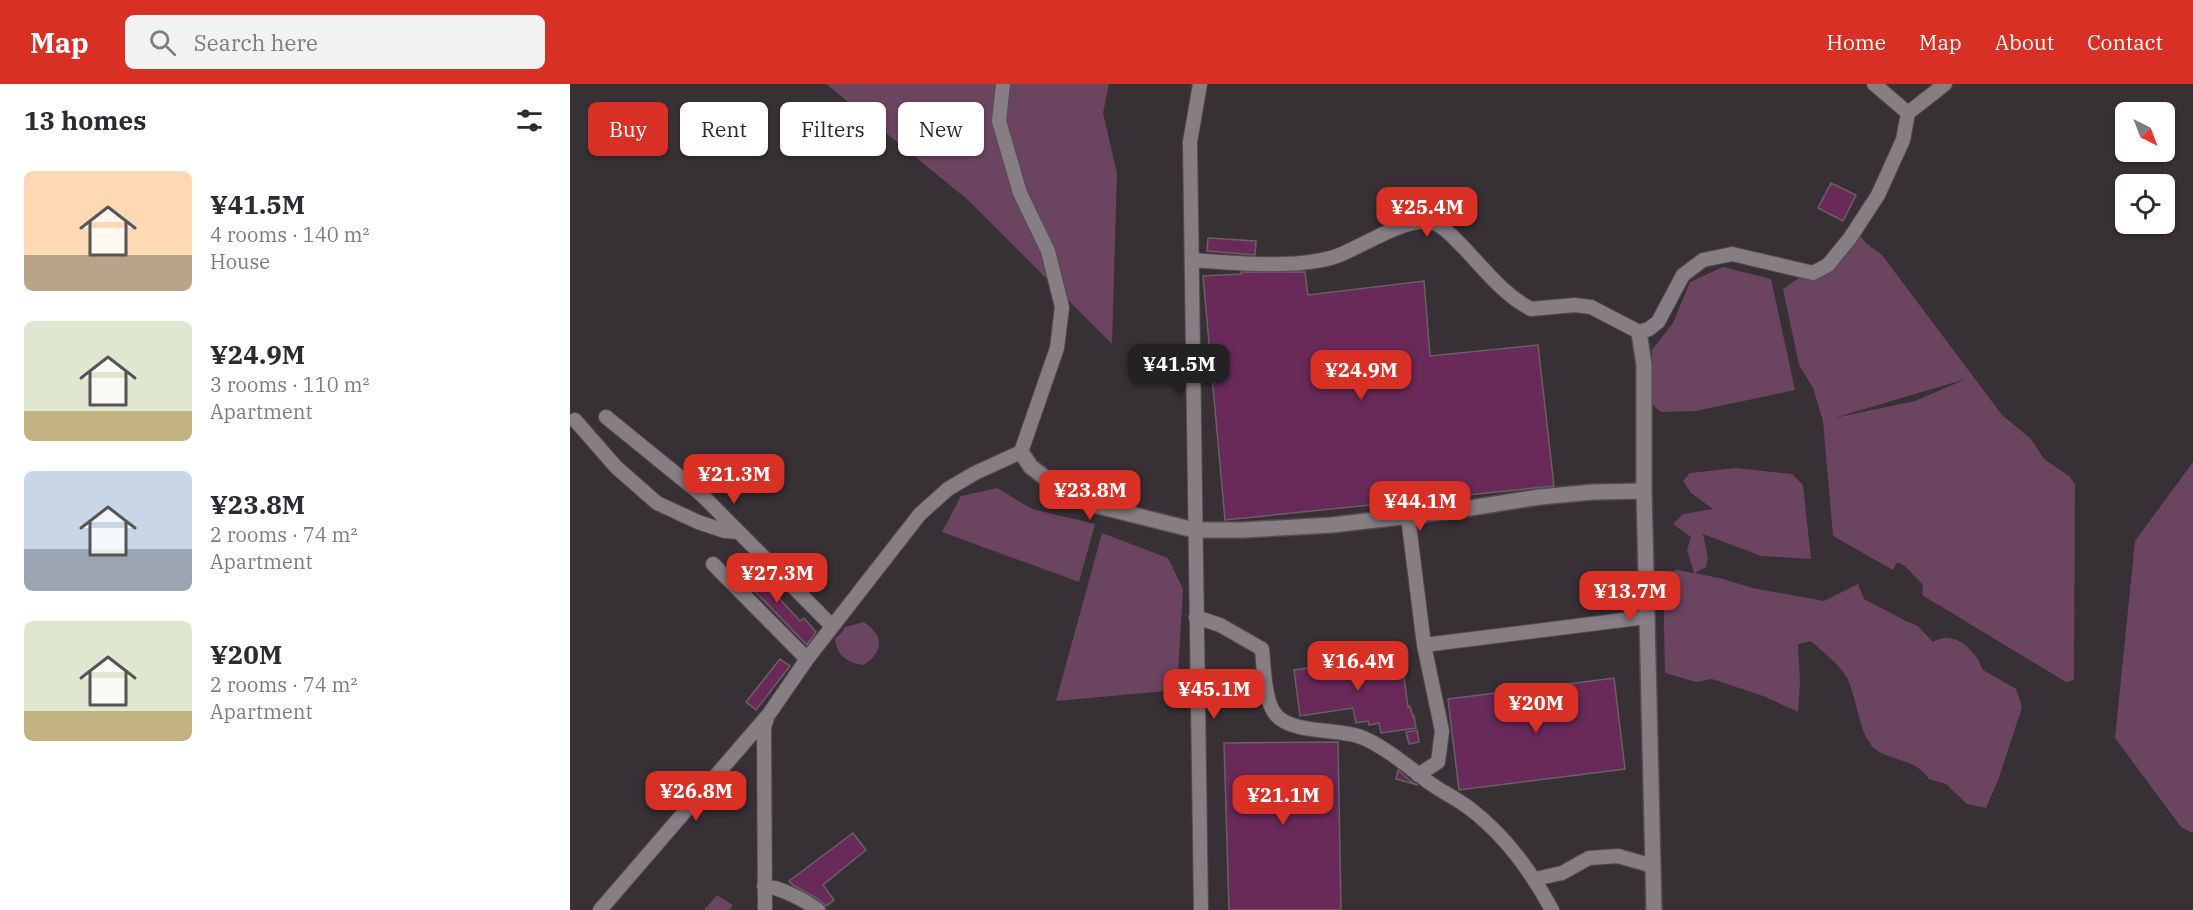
<!DOCTYPE html>
<html lang="en">
<head>
<meta charset="utf-8">
<style>
	:root { --surface:#fff; --page:#f2f2f3; --text:#2b2b33; --muted:#7c7c81; --accent:#d93025 }
	body { margin:0; font-family:"IBM Plex Serif",serif; background:var(--page); color:var(--text); height:100vh; display:flex; flex-direction:column; font-size:22px; white-space:nowrap }
	* { box-sizing:border-box; margin:0 }
	p { font-size:20px; color:var(--muted) }
	.icon { flex:none; width:33px; height:33px; fill:none; stroke:currentColor; stroke-width:2; stroke-linecap:round; stroke-linejoin:round }
	.map { position:relative; flex:1; overflow:hidden }
	.sheet { display:flex; flex-direction:column; background:var(--surface); width:570px }
	.sheet>* { flex:none }
	.hud { position:absolute; left:18px; top:18px; width:570px; height:54px; display:flex; gap:12px }
	.needle { width:39px; rotate:138deg }
	.buttons { position:absolute; left:1545px; top:18px; display:grid; gap:12px }
	.buttons a { display:grid; place-items:center; width:60px; height:60px; border-radius:9px; background:var(--surface); box-shadow:0 2px 4px #0004; font-size:30px }
	.price { position:absolute; translate:-50% -51px; padding:0 14px; border-radius:12px; background:var(--accent); color:#fff; font-size:20px; line-height:39px; filter:drop-shadow(0 2px 3px #0008) }
	.price::after { content:''; position:absolute; left:50%; top:36px; width:18px; height:14px; margin-left:-9px; background:inherit; clip-path:polygon(0 0,100% 0,50% 100%) }
	.price.on { background:#222; color:#fff }
	ul { padding:0; list-style:none }
	li { display:flex; align-items:center; gap:18px; height:150px; padding:0 24px }
	li span { display:grid; place-items:center; flex:none; width:168px; height:120px; border-radius:9px; color:#555 }
	li>.icon { margin-inline-start:auto }
	span .icon { width:72px; height:72px; fill:#fffc; stroke-width:1 }
	li b { font-size:26px }
	h2 { display:flex; justify-content:space-between; align-items:center; height:72px; padding:0 24px; font-size:26px }
	.pill { padding:0 21px; border-radius:9px; background:var(--surface); box-shadow:0 2px 4px #0004; font-size:21px; line-height:54px }
	.pill.on { background:var(--accent); color:#fff }
	header { display:flex; align-items:center; gap:36px; box-sizing:border-box; height:84px; padding:0 30px; background:var(--accent); color:#fff }
	header strong { font-size:28px }
	nav { display:flex; gap:33px; margin-inline-start:auto; font-size:21px }
	.search { width:420px; height:54px; background:var(--page); display:flex; align-items:center; gap:15px; box-sizing:border-box; padding:0 21px; border-radius:9px; color:var(--muted); font-size:22px }
	main { display:flex; flex:1; min-height:0 }
	.map>svg:first-child { display:block }
	.green { fill:#6b4460; fill-rule:evenodd }
	.building { fill:#692a5a; stroke:#696066; stroke-width:1.5 }
	.lines { fill:none; stroke-linecap:round; stroke-linejoin:round }
	.street-casing { stroke:#524c50; stroke-width:16 }
	.secondary-casing { stroke:#524c50; stroke-width:18 }
	.street { stroke:#877e84; stroke-width:14 }
	.secondary { stroke:#877e84; stroke-width:15 }
</style>
</head>
<body>
<header>
<strong>Map</strong>
<div class="search"><svg class="icon" aria-label="search" viewBox="0 0 24 24"><circle cx="10" cy="10" r="6"/><path d="M15 15l6 6"/></svg>Search here</div>
<nav><a>Home</a><a>Map</a><a>About</a><a>Contact</a></nav>
</header>
<main>
<section class="sheet">
<h2>13 homes<svg class="icon" aria-label="filters" viewBox="0 0 24 24"><path d="M4 7h16M4 17h16"/><circle cx="9" cy="7" r="2"/><circle cx="15" cy="17" r="2"/></svg></h2>
<ul>
<li><span style="background:linear-gradient(#ffd9b3 70%,#b9a48a 0)"><svg class="icon" aria-label="home" viewBox="0 0 24 24"><path d="M3 11l9-7 9 7M6 9v11h12V9"/></svg></span><div><b>¥41.5M</b><p>4 rooms · 140 m²</p><p>House</p></div></li>
<li><span style="background:linear-gradient(#dfe7d0 75%,#c2b280 0)"><svg class="icon" aria-label="home" viewBox="0 0 24 24"><path d="M3 11l9-7 9 7M6 9v11h12V9"/></svg></span><div><b>¥24.9M</b><p>3 rooms · 110 m²</p><p>Apartment</p></div></li>
<li><span style="background:linear-gradient(#c9d6e8 65%,#9aa5b1 0)"><svg class="icon" aria-label="home" viewBox="0 0 24 24"><path d="M3 11l9-7 9 7M6 9v11h12V9"/></svg></span><div><b>¥23.8M</b><p>2 rooms · 74 m²</p><p>Apartment</p></div></li>
<li><span style="background:linear-gradient(#dfe7d0 75%,#c2b280 0)"><svg class="icon" aria-label="home" viewBox="0 0 24 24"><path d="M3 11l9-7 9 7M6 9v11h12V9"/></svg></span><div><b>¥20M</b><p>2 rooms · 74 m²</p><p>Apartment</p></div></li>
</ul>
</section>
<div class="map">
<svg width="1623" height="826" viewBox="0 0 1623 826">
	<rect width="100%" height="100%" fill="#373035"/>
	<path class="green" d="M256 0H539L533 29 547 89 542 260 398 116Z
		M1290 151 1296 159 1312 171 1432 331 1461 355 1474 375 1499 392 1505 400 1504 596 1496 598 1352 511 1353 501 1335 482 1327 478 1323 486 1263 452 1253 337 1243 304 1229 281 1213 205ZM1396 295 1345 317 1264 334Z
		M1153 183 1201 195 1225 306 1126 327 1091 328 1082 320V266L1103 239 1120 198Z
		M1623 378V749L1611 743 1545 654 1565 457Z
		M1166 384 1222 390 1233 401 1241 475 1191 472 1133 450 1138 474 1136 483 1125 489 1153 495 1183 504 1254 517 1288 500 1294 515 1336 537 1348 542 1363 558C1367 556 1374 553 1378 554 1395 555 1408 572 1413 586L1446 605 1452 623 1429 694 1416 724 1397 720 1376 700 1359 695C1344 671 1312 679 1299 658 1287 640 1286 606 1274 589 1265 577 1252 567 1241 557L1228 560 1230 599 1228 628 1196 613 1142 595 1126 598 1095 589 1093 492 1107 486 1124 489 1117 466 1121 453 1103 440 1113 430 1143 425 1121 409 1113 397 1120 389Z
		M427 404 462 425 525 440 509 498 372 448 391 412Z
		M532 449 598 474 613 505 607 606 486 617Z
		M294 538C314 552 314 567 294 581 279 580 266 571 265 555L273 547 275 543Z
		M147 811 163 821 159 826H134Z"/>
	<path class="building" d="M1261 99 1286 111 1273 137 1248 124Z
		M638 154 686 157 685 171 637 167Z
		M671 188H735L738 211 854 197 860 272 968 261 984 402 655 436 633 192 671 190Z
		M182 480 201 502 199 503 230 537 234 534 246 548 237 561 169 491Z
		M831 571 838 623 840 622 843 633 844 632 846 644 811 649 809 639 799 641 798 637 786 639 783 624 730 632 724 586Z
		M210 575 220 582 186 626 176 618Z
		M1044 594 1055 685 889 706 878 615Z
		M847 646 849 658 839 660 836 648Z
		M768 658 771 826H659L654 659Z
		M828 686 843 699 848 701 826 695Z
		M283 749 296 766 253 801 264 816 256 822 248 815 223 801 219 797Z"/>
	<g class="lines">
		<defs>
			<path id="street" d="M630 0 620 58 631 826
				M1304 0 1338 29
				M622 176C663 179 725 185 764 173 790 165 840 128 866 140 877 145 886 156 894 164 915 186 934 211 961 225L1005 221 1021 223 1069 248 1079 245 1088 238 1113 191 1133 176 1162 170 1243 189 1258 181 1280 154 1308 111 1333 56 1338 29 1375 0
				M36 333 132 411 262 542
				M5 336 46 383 87 419 128 438 155 447 168 448
				M838 433 854 561 1077 533
				M143 480 237 575
				M626 533 650 541 692 565C694 583 694 617 706 631 721 649 766 645 788 652 810 659 839 683 857 697 870 707 886 714 899 724 935 751 961 787 982 826
				M848 691 868 678 872 647 854 561
				M965 795 992 789 1019 774 1048 772 1083 782
				M194 802C210 803 236 817 248 826
				M30 826 199 630 237 575 350 430 378 405 405 389 451 368 487 264 492 223 478 167 450 109 429 37 433 0
				M195 826 194 643 197 634"/>
			<path id="secondary" d="M1069 248 1074 281V407L1084 826
				M451 368 461 383 489 404 520 420 624 446H673L762 441 875 428 970 413 1023 408 1074 407"/>
		</defs>
		<use href="#street" class="street-casing"/>
		<use href="#secondary" class="secondary-casing"/>
		<use href="#street" class="street"/>
		<use href="#secondary" class="secondary"/>
	</g>
</svg>
<div class="buttons">
<a><svg class="needle" viewBox="-14 -14 28 28"><path d="M0-13l5 13h-10z" fill="#e53935"/><path d="M0 13l5-13h-10z" fill="#7c7c81"/></svg></a>
<a><svg class="icon" aria-label="locate" viewBox="0 0 24 24"><circle cx="12" cy="12" r="6"/><path d="M12 2v4M12 18v4M2 12h4M18 12h4"/></svg></a>
</div>
<b class="price" style="left:857px;top:154px">¥25.4M</b>
<b class="price on" style="left:609px;top:311px">¥41.5M</b>
<b class="price" style="left:791px;top:317px">¥24.9M</b>
<b class="price" style="left:164px;top:421px">¥21.3M</b>
<b class="price" style="left:520px;top:437px">¥23.8M</b>
<b class="price" style="left:850px;top:448px">¥44.1M</b>
<b class="price" style="left:207px;top:520px">¥27.3M</b>
<b class="price" style="left:1060px;top:538px">¥13.7M</b>
<b class="price" style="left:788px;top:608px">¥16.4M</b>
<b class="price" style="left:644px;top:636px">¥45.1M</b>
<b class="price" style="left:966px;top:650px">¥20M</b>
<b class="price" style="left:126px;top:738px">¥26.8M</b>
<b class="price" style="left:713px;top:742px">¥21.1M</b>
<div class="hud">
<a class="pill on">Buy</a>
<a class="pill">Rent</a>
<a class="pill">Filters</a>
<a class="pill">New</a>
</div>
</div>
</main>
</body>
</html>
